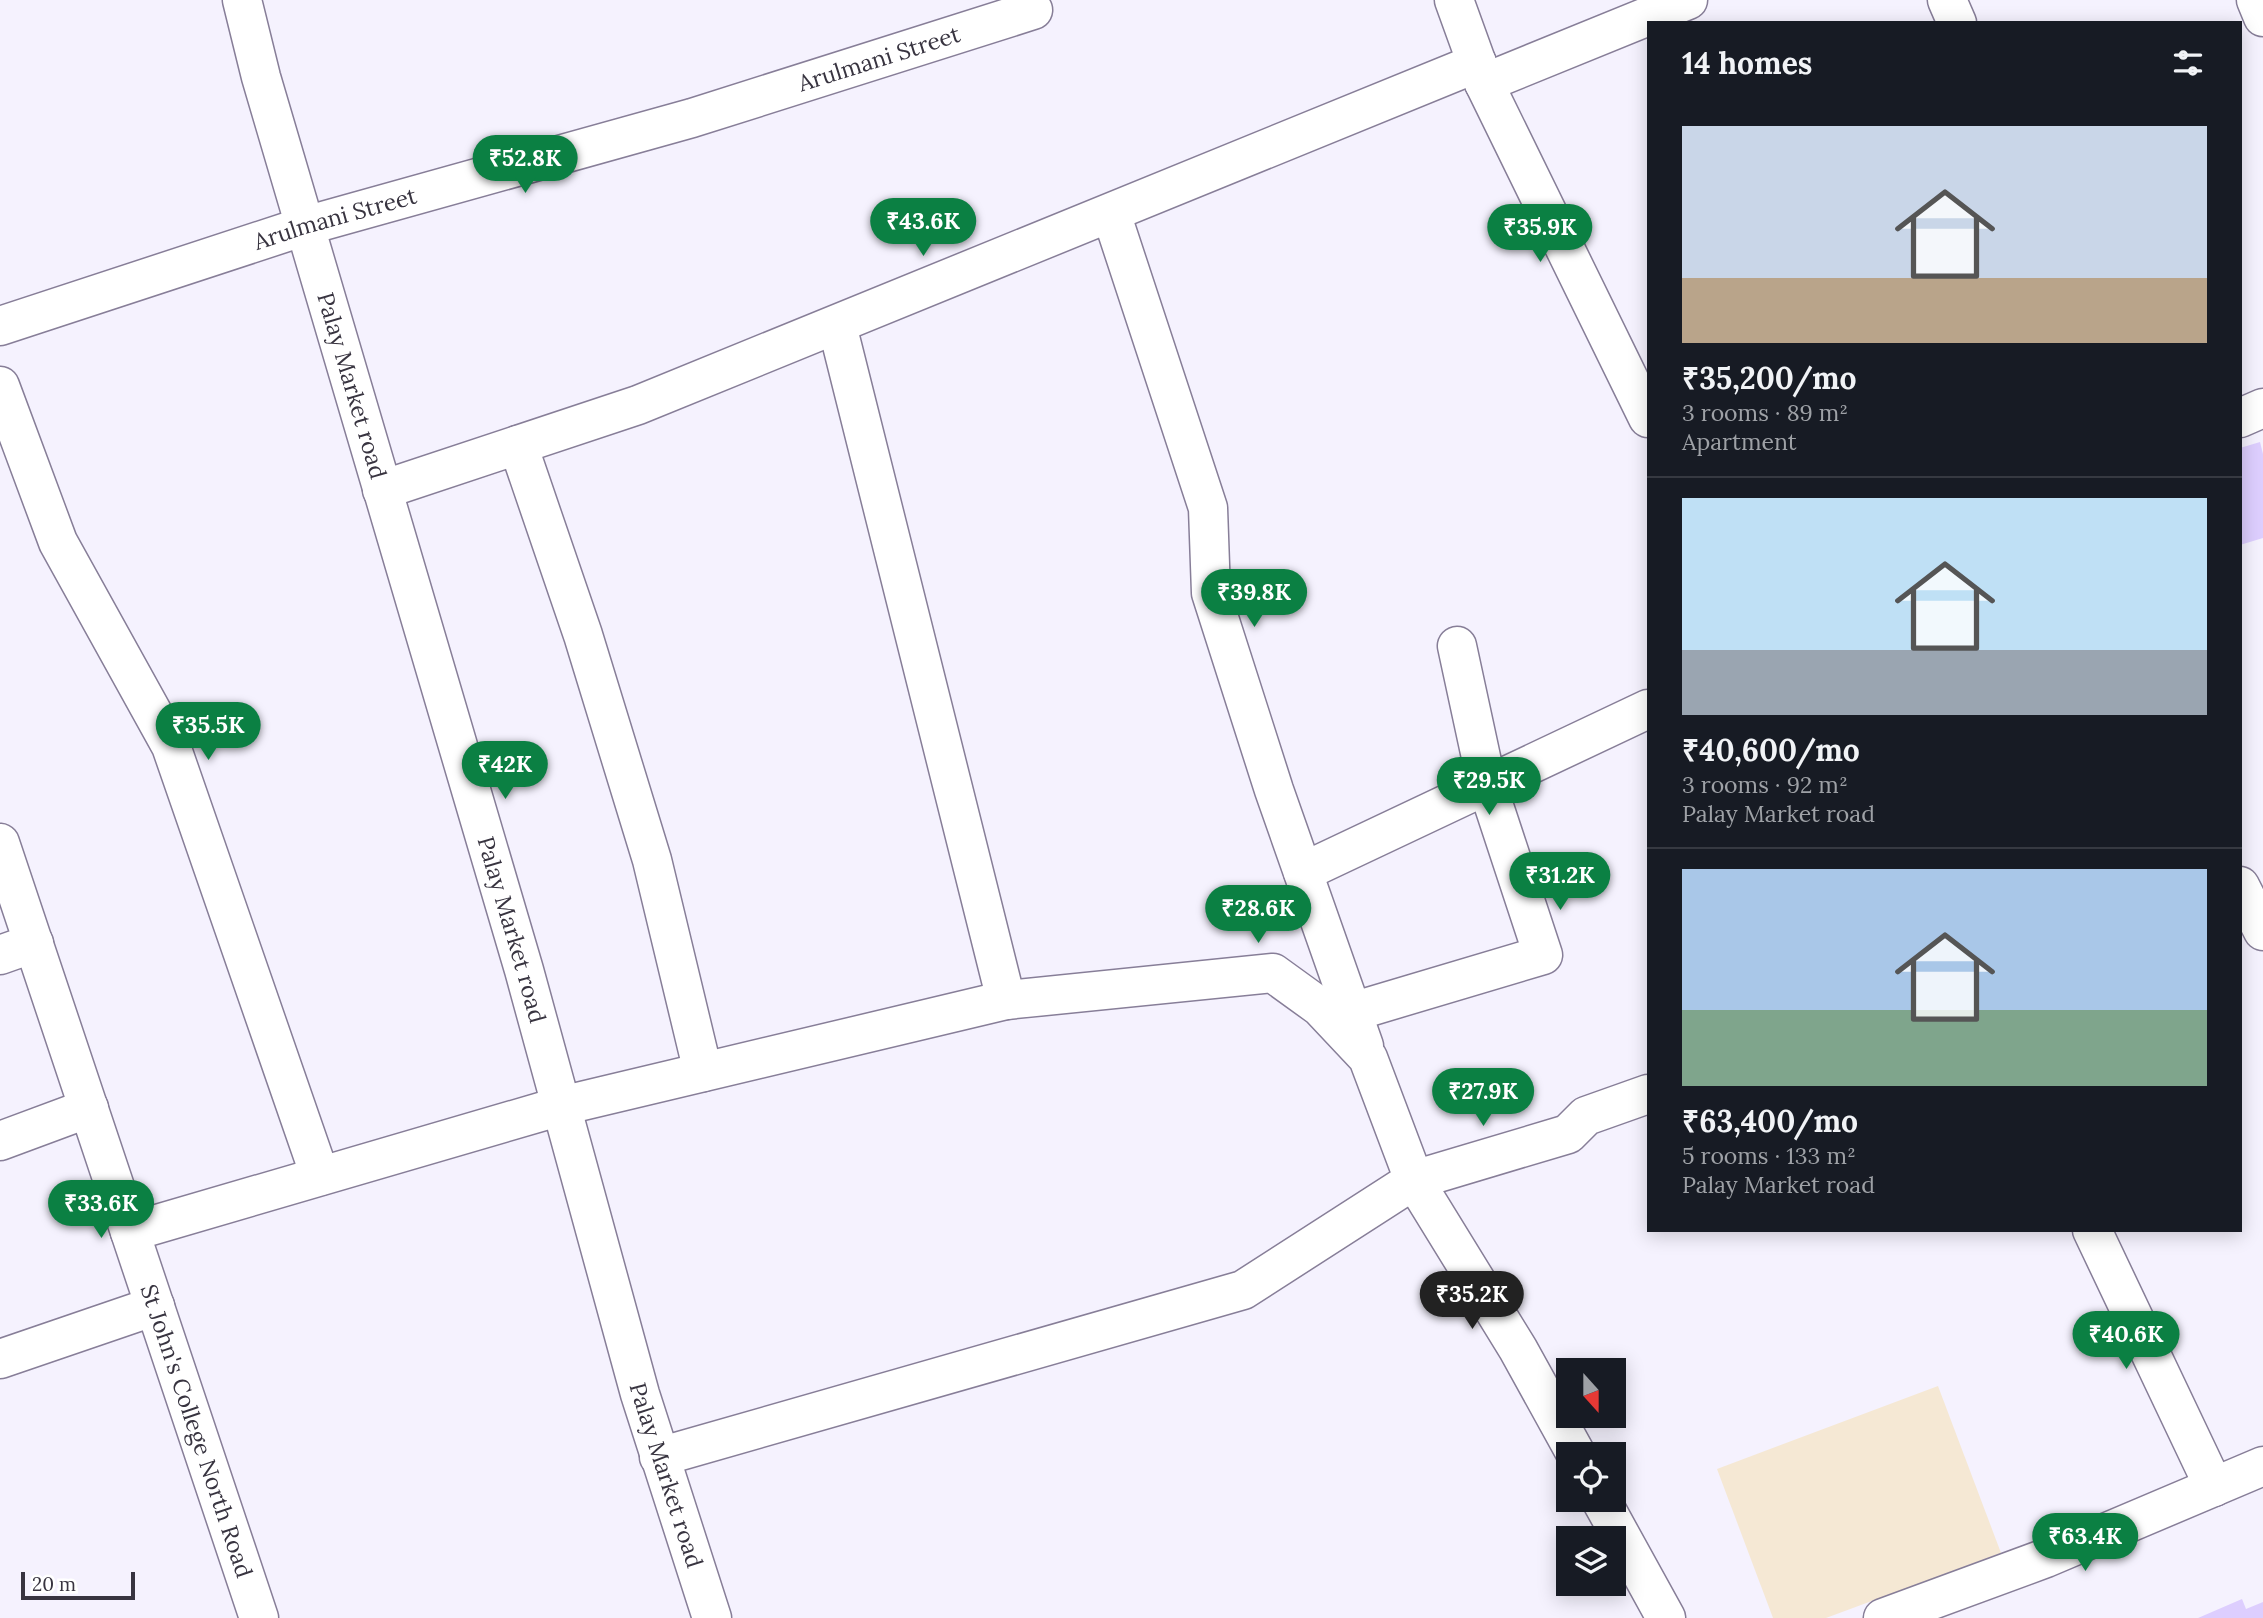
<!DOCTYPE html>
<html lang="en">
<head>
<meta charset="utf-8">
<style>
	:root { --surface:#171b24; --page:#242831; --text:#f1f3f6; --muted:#9ea1a6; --line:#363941; --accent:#0b8043 }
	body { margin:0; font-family:Lora,serif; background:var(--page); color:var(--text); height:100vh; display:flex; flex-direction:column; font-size:26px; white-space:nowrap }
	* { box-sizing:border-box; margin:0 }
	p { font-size:23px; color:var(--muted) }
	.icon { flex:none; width:38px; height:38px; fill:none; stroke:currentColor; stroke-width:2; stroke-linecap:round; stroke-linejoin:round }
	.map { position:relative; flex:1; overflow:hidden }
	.side { position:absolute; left:1647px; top:21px; width:595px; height:1211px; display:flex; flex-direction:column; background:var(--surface); border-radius:0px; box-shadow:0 4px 18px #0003 }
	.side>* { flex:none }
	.needle { width:46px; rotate:159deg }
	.buttons { position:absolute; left:1556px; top:1358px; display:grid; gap:14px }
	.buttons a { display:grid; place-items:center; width:70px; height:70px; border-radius:0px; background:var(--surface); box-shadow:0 4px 18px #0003; font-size:35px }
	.scale { position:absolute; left:21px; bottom:18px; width:114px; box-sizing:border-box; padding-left:7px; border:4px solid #383440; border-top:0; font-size:19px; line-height:24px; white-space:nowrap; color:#383440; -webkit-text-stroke:5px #fff; paint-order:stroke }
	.price { position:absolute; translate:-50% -60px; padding:0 16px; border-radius:24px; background:var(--accent); color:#fff; font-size:23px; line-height:46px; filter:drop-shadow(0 2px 4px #0008) }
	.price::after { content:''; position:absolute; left:50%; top:42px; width:21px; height:16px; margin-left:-10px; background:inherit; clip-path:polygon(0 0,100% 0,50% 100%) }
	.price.on { background:#222; color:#fff }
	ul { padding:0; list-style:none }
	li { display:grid; align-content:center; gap:14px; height:371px; padding:0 35px }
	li+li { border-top:2px solid var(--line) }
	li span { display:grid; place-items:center; height:217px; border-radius:0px; color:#555 }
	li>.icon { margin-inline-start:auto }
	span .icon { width:126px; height:126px; fill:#fffc; stroke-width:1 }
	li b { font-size:30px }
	h2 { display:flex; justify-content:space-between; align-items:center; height:84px; padding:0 35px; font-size:30px }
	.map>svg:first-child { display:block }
	.industrial { fill:#f5e8d4 }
	.building { fill:#ddcefe }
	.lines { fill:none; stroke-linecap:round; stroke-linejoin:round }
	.minor-casing { stroke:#877e98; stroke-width:41 }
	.tertiary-casing { stroke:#877e98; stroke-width:41 }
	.minor { stroke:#fff; stroke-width:38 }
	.tertiary { stroke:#fff; stroke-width:38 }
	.labels { text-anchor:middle; stroke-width:5; stroke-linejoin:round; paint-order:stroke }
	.street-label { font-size:23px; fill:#383440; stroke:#fff }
</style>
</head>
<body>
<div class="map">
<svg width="2263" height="1618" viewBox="0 0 2263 1618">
	<rect width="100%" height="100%" fill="#f5f2fe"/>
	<path class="industrial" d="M1938 1386 2001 1553 1826 1618H1773L1717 1469Z"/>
	<path class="building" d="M2260 442 2263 454V538L2240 545V448Z
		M2242 1599 2246 1609 2263 1602V1618H2198Z"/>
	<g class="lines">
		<defs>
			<g id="minor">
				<path id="s1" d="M242 0 261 77 524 970 640 1394 712 1618"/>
				<path d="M1454 0 1484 83 1648 418"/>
				<path d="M1947 0 1957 23"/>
				<path d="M2256 0 2263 17"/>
				<path d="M1484 83 1688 0"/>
				<path d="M1111 213 1208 508 1211 593 1274 790 1364 1046"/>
				<path d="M837 325 1006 1000"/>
				<path id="s2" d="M0 326 305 226 692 118 1033 10"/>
				<path d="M0 386 58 542 171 746 320 1176"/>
				<path d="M2240 418 2263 408"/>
				<path d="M518 445 583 635 652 860 703 1072"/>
				<path d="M382 490 638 405 1477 63"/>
				<path d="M1303 872 1648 709"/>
				<path d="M2240 886 2263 931"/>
				<path d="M0 955 34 943"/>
				<path d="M1352 1012 1543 955 1487 785 1457 646"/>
				<path d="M0 1141 89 1108"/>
				<path d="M2092 1230 2214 1487"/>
				<path d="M130 1232 561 1106 1006 1000 1273 973 1320 1007 1368 1058 1414 1180 1243 1290 659 1457"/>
				<path d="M0 1359 155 1306"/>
				<path d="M1576 1454 1518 1349 1414 1180 1568 1134 1586 1116 1648 1094"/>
				<path d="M1601 1500 1666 1618"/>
			</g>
			<g id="tertiary">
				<path id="s3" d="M0 843 259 1618"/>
				<path d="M1883 1618 2046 1558 2263 1466"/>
			</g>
		</defs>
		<use href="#minor" class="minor-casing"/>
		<use href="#tertiary" class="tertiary-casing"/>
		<use href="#minor" class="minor"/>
		<use href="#tertiary" class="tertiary"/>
	</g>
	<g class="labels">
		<g class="street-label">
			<text dy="8" stroke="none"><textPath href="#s2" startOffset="919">Arulmani Street</textPath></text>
			<text dy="8" stroke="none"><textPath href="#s2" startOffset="352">Arulmani Street</textPath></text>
			<text dy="8" stroke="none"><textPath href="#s1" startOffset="401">Palay Market road</textPath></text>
			<text dy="8" stroke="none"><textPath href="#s1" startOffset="968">Palay Market road</textPath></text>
			<text dy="8" stroke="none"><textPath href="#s3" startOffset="620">St John's College North Road</textPath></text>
			<text dy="8" stroke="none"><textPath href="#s1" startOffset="1535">Palay Market road</textPath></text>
		</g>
	</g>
</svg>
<div class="buttons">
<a><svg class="needle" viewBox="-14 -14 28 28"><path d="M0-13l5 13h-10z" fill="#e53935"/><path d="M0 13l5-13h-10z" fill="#9ea1a6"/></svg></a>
<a><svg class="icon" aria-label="locate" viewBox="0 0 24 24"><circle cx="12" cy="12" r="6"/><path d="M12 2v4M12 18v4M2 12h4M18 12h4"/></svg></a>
<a><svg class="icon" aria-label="layers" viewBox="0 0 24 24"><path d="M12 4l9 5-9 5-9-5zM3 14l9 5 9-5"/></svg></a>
</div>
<div class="scale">20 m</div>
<b class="price" style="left:525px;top:195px">₹52.8K</b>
<b class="price" style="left:923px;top:258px">₹43.6K</b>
<b class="price" style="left:1540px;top:264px">₹35.9K</b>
<b class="price" style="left:1254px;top:629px">₹39.8K</b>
<b class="price" style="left:208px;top:762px">₹35.5K</b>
<b class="price" style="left:505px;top:801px">₹42K</b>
<b class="price" style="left:1489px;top:817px">₹29.5K</b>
<b class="price" style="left:1560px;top:912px">₹31.2K</b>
<b class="price" style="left:1258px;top:945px">₹28.6K</b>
<b class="price" style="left:1483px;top:1128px">₹27.9K</b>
<b class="price" style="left:101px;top:1240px">₹33.6K</b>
<b class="price on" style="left:1472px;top:1331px">₹35.2K</b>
<b class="price" style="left:2126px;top:1371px">₹40.6K</b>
<b class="price" style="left:2085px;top:1573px">₹63.4K</b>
<section class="side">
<h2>14 homes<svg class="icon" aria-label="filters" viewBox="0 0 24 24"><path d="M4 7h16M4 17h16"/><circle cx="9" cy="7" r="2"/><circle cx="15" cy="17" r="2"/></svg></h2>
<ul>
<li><span style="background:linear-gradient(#c9d6e8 70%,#b9a48a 0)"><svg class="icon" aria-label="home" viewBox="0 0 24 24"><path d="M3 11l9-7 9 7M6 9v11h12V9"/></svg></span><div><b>₹35,200/mo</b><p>3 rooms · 89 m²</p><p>Apartment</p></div></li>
<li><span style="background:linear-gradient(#bfe0f5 70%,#9aa5b1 0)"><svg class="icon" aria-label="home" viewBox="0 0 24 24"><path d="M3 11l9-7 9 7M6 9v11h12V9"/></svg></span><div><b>₹40,600/mo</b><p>3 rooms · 92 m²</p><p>Palay Market road</p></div></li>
<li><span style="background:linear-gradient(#a9c7e8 65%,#7fa58c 0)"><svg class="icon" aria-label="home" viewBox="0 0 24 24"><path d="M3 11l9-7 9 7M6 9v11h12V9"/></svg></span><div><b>₹63,400/mo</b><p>5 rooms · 133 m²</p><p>Palay Market road</p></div></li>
</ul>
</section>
</div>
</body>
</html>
